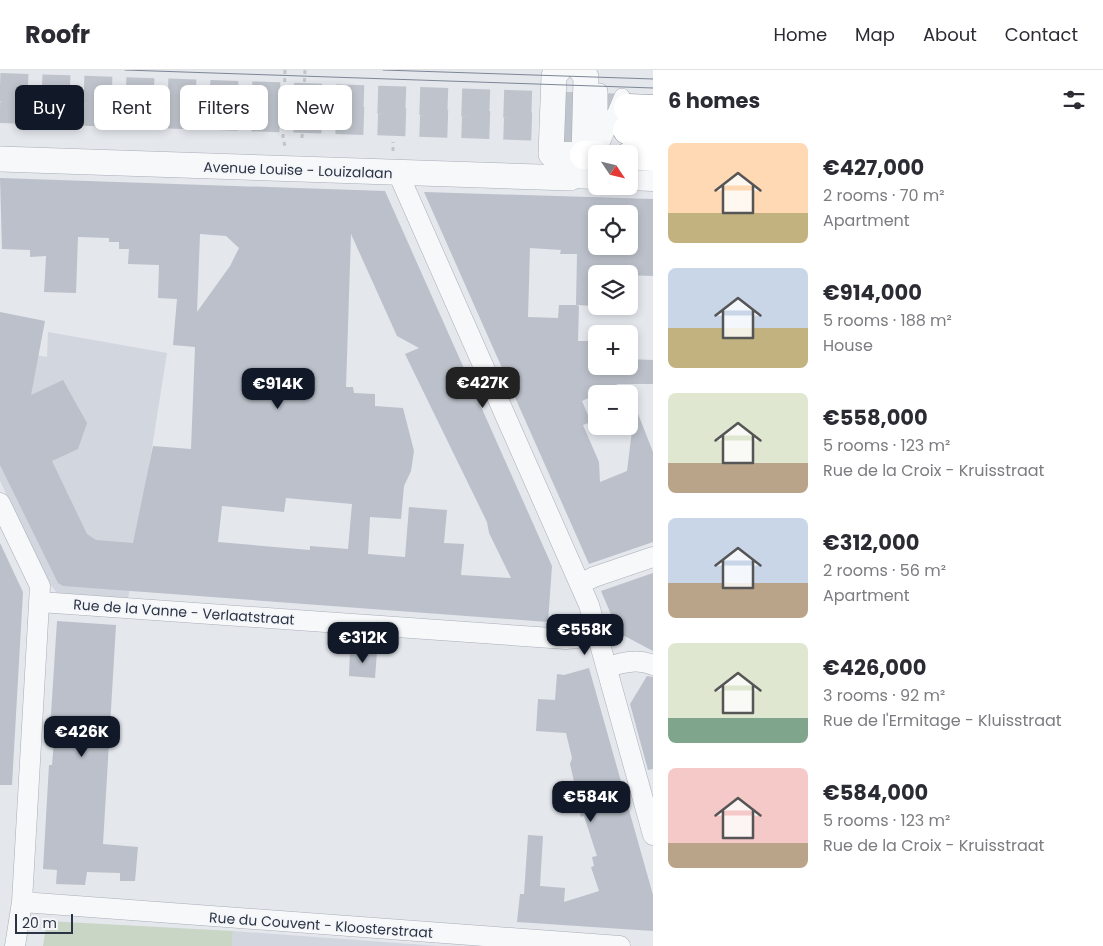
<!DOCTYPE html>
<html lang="en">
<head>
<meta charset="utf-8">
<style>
	:root { --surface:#fff; --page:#f7f7f7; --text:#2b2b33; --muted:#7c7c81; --line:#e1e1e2; --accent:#111827 }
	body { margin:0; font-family:Poppins,sans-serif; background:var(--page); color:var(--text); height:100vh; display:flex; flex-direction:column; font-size:19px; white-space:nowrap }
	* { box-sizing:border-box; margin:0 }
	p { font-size:16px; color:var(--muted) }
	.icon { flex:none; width:28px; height:28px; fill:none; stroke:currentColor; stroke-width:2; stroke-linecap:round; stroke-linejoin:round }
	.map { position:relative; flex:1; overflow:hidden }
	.side { display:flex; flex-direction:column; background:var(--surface); width:450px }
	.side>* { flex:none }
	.banner { position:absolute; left:15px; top:15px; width:475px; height:45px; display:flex; gap:10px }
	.needle { width:32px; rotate:125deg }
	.buttons { position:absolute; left:588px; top:75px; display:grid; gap:10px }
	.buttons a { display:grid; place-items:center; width:50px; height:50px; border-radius:8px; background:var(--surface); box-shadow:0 2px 8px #0003; font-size:25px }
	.scale { position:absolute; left:15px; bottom:12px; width:58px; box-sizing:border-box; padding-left:5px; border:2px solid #2b3445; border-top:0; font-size:14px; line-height:18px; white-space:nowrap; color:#2b3445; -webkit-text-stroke:4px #f4f6f9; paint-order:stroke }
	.price { position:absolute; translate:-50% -42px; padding:0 11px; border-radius:10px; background:var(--accent); color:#fff; font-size:16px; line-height:32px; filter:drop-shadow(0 1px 2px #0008) }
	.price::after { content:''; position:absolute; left:50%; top:30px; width:15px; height:11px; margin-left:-8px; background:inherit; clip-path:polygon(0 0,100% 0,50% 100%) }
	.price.active { background:#222; color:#fff }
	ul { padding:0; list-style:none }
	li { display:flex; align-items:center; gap:15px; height:125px; padding:0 15px }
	li span { display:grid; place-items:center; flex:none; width:140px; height:100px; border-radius:8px; color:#555 }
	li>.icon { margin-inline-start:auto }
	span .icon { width:60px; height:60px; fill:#fffc; stroke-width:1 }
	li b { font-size:21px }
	h2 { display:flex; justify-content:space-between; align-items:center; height:60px; padding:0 15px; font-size:21px }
	.pill { padding:0 18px; border-radius:8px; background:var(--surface); box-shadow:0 2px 8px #0003; font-size:18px; line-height:45px }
	.pill.active { background:var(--accent); color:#fff }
	header { display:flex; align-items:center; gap:30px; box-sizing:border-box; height:70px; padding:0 25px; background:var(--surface); border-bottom:1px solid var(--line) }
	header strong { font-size:24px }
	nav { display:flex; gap:28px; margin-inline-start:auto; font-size:18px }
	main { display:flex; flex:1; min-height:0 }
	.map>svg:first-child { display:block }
	.built { fill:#d2d6de }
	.green { fill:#c9d6c5 }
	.building { fill:#bbc0ca; fill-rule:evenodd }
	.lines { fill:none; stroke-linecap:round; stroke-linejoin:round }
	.trunk-tunnel { stroke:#bfc3cb; stroke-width:28; stroke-dasharray:28 14; stroke-linecap:butt }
	.pedestrian-casing { stroke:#a9aeb7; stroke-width:16 }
	.minor-casing { stroke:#a9aeb7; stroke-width:21 }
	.tertiary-casing { stroke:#a9aeb7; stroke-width:26 }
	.trunk-casing { stroke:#8b94a3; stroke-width:29 }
	.path { stroke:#c2c5cb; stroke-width:3; stroke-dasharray:4 4; stroke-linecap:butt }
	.pedestrian { stroke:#f7f8fa; stroke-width:15 }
	.minor { stroke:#f7f8fa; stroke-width:20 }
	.tertiary { stroke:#f7f8fa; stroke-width:25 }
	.trunk { stroke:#fff; stroke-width:28 }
	.tram { stroke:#7d8696; stroke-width:1 }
	.labels { text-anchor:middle; stroke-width:4; stroke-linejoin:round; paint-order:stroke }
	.street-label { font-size:14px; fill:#2b3445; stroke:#f4f6f9 }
</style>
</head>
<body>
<header>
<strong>Roofr</strong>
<nav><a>Home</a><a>Map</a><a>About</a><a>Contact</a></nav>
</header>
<main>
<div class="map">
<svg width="653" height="876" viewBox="0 0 653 876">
	<rect width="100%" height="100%" fill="#e4e7ec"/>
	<path class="built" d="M48 262 167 283 128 529 75 524 63 527 57 523 49 513 0 411V279L47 287Z
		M233 861 439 876H232Z"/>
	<path class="green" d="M47 851 233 861 232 876H43Z"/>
	<path class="building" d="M0 108 385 121 552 496 548 552 63 516 58 513 0 395V242L45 251 31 325 63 310 87 353 78 379 52 391 87 464 96 470 133 473 153 376 191 379 195 277 173 275 177 229 158 228 159 195 128 194 129 179H119V172H109V168L78 167 76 223 44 222 46 186 30 187V180L2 179ZM200 164 226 166 239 178 230 196 197 242ZM351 164 397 266 419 278 405 284 487 452 489 463 511 508 461 505 464 474 444 473 447 440 409 437 405 487 368 484 370 447 401 449 404 416 411 401 414 381 403 338 375 336V324L354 323 353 317H346ZM286 428 352 434 348 479 310 476V480L218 472 222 436 284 442Z
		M424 122 653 129V206L595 204 594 236 576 235 579 236 578 271H596V296H629V289L653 290V314H618L582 331 591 352 583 355 599 392 600 412 627 401 635 336 653 382V472L589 494ZM596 144H629V176H596ZM530 178 561 180 560 184H577L576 235H559L558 248 528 247Z
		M0 473 23 522 12 715H0Z
		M653 503V581L619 563 601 521Z
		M57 551 116 555 103 774 138 777 135 811H120V803L87 802 85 815 56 814 57 800 43 799 49 695H52L55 659H50Z
		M350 580 377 582 375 608 349 606Z
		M589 598 653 825V861L517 852 520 824H524L528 765 543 766 540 816 565 818 564 832 599 821 591 797 594 796 592 787 597 786 584 746 581 747 574 721 576 720 570 694 572 688 566 663 536 661 538 629 555 630 557 604 564 605Z
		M647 606 653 607V699L648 700 630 634Z"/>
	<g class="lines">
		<path class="trunk-tunnel" d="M0 17 628 38
			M0 39 611 59"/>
		<defs>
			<path id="pedestrian" d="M600 21V77
				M603 71 622 26"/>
			<path id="minor" d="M563 99 570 108 596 109
				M398 103 589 535 653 765
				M629 110 653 111
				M0 433 40 516 22 832 15 876
				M580 514 594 507 653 487
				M40 532 566 569 597 566
				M607 597C622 593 638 588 653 595
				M22 832 620 876"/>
			<path id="tertiary" d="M559 0 554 6 551 84 584 85
				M0 89 570 108 584 85 586 7 581 0"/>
			<path id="trunk" d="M628 38 653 39
				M627 60 653 61
				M584 85H596
				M629 86 653 87"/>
		</defs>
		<use href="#pedestrian" class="pedestrian-casing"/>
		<use href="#minor" class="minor-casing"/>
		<use href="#tertiary" class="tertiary-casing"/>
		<use href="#trunk" class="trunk-casing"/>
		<path class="path" d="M285 0 283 67 285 77
			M293 22V15L320 17V12
			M302 68 305 0
			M393 81V72"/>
		<use href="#pedestrian" class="pedestrian"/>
		<use href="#minor" class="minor"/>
		<use href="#tertiary" class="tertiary"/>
		<use href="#trunk" class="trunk"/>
		<path class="tram" d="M125 0 653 18
			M383 0 653 9"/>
	</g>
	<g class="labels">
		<g class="street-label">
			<text transform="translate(298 100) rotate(2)" y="5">Avenue Louise - Louizalaan</text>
			<text transform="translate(184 542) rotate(4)" y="5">Rue de la Vanne - Verlaatstraat</text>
			<text transform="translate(321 855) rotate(4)" y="5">Rue du Couvent - Kloosterstraat</text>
		</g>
	</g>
</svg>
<div class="buttons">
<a><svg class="needle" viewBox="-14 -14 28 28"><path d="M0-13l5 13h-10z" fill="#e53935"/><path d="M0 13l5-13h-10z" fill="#7c7c81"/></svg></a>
<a><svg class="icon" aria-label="locate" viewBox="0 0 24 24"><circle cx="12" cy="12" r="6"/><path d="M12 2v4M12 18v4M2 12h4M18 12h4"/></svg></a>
<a><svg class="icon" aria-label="layers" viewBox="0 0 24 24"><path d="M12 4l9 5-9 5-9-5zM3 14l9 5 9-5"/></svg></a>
<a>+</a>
<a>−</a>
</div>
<div class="scale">20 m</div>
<b class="price active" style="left:483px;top:339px">€427K</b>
<b class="price" style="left:278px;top:340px">€914K</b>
<b class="price" style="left:585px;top:586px">€558K</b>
<b class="price" style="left:363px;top:594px">€312K</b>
<b class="price" style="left:82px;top:688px">€426K</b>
<b class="price" style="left:591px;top:753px">€584K</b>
<div class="banner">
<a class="pill active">Buy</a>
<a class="pill">Rent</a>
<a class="pill">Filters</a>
<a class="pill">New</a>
</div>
</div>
<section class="side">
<h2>6 homes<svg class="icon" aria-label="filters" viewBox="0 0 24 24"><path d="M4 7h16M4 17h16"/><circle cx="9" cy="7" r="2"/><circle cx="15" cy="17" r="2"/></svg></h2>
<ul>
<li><span style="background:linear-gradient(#ffd9b3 70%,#c2b280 0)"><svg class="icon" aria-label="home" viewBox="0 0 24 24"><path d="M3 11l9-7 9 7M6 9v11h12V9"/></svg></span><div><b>€427,000</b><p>2 rooms · 70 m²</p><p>Apartment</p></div></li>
<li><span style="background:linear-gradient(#c9d6e8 60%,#c2b280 0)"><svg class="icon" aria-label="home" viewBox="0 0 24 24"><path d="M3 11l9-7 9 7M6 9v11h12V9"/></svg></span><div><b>€914,000</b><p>5 rooms · 188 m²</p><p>House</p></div></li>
<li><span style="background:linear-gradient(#dfe7d0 70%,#b9a48a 0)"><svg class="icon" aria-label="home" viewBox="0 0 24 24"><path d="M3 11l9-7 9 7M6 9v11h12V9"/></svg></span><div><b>€558,000</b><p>5 rooms · 123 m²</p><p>Rue de la Croix - Kruisstraat</p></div></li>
<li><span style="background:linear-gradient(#c9d6e8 65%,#b9a48a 0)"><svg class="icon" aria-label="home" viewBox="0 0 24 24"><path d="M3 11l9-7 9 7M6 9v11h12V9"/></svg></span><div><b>€312,000</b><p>2 rooms · 56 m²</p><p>Apartment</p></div></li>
<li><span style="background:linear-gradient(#dfe7d0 75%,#7fa58c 0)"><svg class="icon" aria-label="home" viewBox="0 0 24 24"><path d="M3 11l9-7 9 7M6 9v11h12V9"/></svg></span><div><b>€426,000</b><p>3 rooms · 92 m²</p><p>Rue de l'Ermitage - Kluisstraat</p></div></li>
<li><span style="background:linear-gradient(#f6c9c9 75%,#b9a48a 0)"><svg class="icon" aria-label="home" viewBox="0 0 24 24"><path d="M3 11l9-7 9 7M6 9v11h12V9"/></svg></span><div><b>€584,000</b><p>5 rooms · 123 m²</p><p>Rue de la Croix - Kruisstraat</p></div></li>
</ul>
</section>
</main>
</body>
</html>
